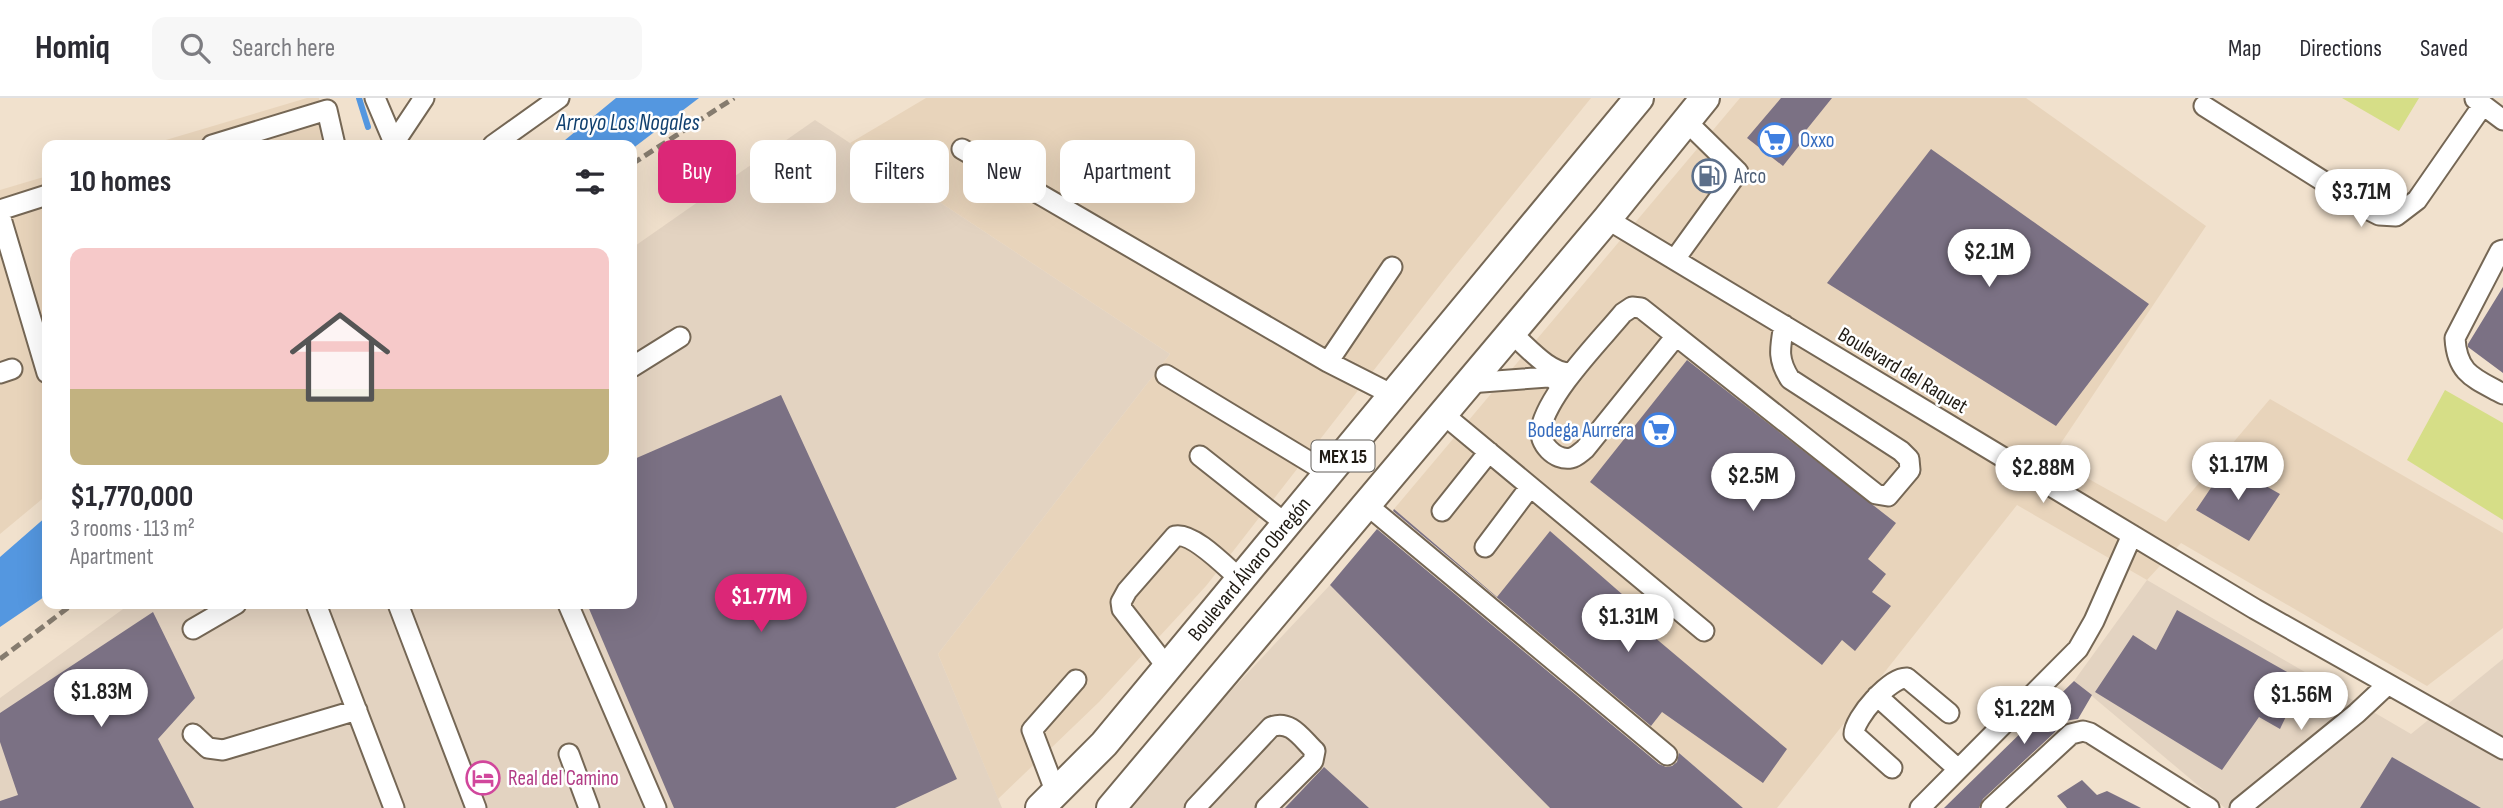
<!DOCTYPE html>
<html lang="en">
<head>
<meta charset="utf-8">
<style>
	:root { --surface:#fff; --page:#f7f7f7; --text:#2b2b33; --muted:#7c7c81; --line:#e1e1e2; --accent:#db2777 }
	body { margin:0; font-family:"Sofia Sans Condensed",sans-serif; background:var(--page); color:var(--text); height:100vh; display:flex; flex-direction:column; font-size:26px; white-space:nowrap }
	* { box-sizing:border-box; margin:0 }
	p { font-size:23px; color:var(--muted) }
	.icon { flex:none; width:38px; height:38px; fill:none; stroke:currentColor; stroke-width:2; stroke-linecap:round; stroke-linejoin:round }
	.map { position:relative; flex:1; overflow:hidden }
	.details { position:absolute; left:42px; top:42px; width:595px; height:469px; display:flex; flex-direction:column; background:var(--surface); border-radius:14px; box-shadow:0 7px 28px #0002 }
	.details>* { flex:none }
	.top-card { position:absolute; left:658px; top:42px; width:665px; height:63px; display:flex; gap:14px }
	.price { position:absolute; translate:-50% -60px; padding:0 16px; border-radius:24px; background:#fff; color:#222; font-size:23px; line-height:46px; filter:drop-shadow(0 2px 4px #0008) }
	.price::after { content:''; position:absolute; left:50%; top:42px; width:21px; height:16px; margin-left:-10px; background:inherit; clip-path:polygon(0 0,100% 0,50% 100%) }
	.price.on { background:var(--accent); color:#fff }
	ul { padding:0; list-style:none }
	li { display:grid; align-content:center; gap:14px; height:371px; padding:0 28px }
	li span { display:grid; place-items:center; height:217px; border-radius:14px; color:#555 }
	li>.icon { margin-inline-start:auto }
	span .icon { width:126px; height:126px; fill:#fffc; stroke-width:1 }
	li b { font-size:30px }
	h2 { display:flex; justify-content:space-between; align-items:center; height:84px; padding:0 28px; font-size:30px }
	.pill { padding:0 24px; border-radius:14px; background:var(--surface); box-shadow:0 7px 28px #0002; font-size:24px; line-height:63px }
	.pill.on { background:var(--accent); color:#fff }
	header { display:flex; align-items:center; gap:42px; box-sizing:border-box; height:98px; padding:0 35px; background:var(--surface); border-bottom:2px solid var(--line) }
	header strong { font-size:33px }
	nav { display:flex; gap:38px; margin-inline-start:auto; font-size:24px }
	.search { width:490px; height:63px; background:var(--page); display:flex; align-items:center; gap:18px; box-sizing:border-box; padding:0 24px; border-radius:14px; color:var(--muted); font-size:26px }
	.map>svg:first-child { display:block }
	.built { fill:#e8d4bb }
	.industrial { fill:#e3d3c1 }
	.green { fill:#d6de87 }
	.water { fill:#5497e0 }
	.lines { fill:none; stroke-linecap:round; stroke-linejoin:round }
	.stream { stroke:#5497e0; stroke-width:6 }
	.building { fill:#7b7184 }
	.minor-casing { stroke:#756755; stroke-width:23 }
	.highway-casing { stroke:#756755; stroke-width:32 }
	.minor { stroke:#fff; stroke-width:19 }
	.highway { stroke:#fff; stroke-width:28 }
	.rail { stroke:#867c6f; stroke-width:5; stroke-dasharray:10 5; stroke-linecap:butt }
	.labels { text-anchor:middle; stroke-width:5; stroke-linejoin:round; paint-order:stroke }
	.shield { fill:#fff; stroke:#625f5a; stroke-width:2 }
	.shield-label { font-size:19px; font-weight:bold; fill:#1f1a13 }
	.shop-label { font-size:21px; fill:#366cbe; stroke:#fff; text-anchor:start }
	.service-label { font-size:21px; fill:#4e5e75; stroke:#fff; text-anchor:start }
	.street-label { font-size:21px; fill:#1f1a13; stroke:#fff }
	.hotel-label { font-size:21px; fill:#b23c85; stroke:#fff; text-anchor:start }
	.water-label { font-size:23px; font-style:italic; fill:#11406f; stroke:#fff }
</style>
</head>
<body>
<header>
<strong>Homiq</strong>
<div class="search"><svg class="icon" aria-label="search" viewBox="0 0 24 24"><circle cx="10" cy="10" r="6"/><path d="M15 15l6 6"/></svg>Search here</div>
<nav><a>Map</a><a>Directions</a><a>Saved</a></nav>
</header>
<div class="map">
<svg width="2503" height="710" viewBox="0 0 2503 710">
	<rect width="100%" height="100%" fill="#f1e1cd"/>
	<path class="built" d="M307 0H319L329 47H149Z
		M926 0H1591L1447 178 1206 488 1099 604 998 701 938 556 1170 256 850 45Z
		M1740 0H2026L2206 128 2051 360 2166 424 2270 301 2503 435V530L2427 588 2181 445 2147 482 2017 407 1777 710H1743L1394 411Z
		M47 78V397L0 436V92Z"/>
	<path class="industrial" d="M815 22 1170 256 938 556 1002 710H0V600L130 506H632V150Z
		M2147 482 2411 636 2503 561V710H2225L2074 583Z
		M1330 487 1550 710H1121Z"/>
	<path class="green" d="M2342 0H2419L2399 33Z
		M2445 292 2503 325V422L2407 362Z"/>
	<path class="water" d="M616 0H699L632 51V47H559Z
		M47 418V497L0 529V459Z"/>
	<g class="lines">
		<path class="stream" d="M359 0 368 29"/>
	</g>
	<path class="building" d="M1781 0H1832L1799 41 1802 44 1783 68 1747 40Z
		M1931 51 2149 206 2056 328 1827 185Z
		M2503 189V275L2468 249V246Z
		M1687 262 1896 425 1868 461 1886 476 1872 494 1891 508 1855 553 1842 542 1822 567 1590 384Z
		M781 297 957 681 895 710H674L587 506H632V362Z
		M2227 366 2280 396 2249 443 2196 412Z
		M1394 411 1497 499 1550 433 1639 511 1636 515 1653 527 1647 533 1787 651 1763 685 1662 614 1651 628 1393 413Z
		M1377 431 1659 666 1666 669 1672 668 1677 664 1679 655 1743 710H1550L1330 487Z
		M2177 512 2303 583 2280 631 2259 619 2222 672 2095 594 2133 537 2156 552Z
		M153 514 195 600 158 641 194 710H0V703L18 697 0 644V615Z
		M2074 583 2092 597 2078 621 2063 623 2054 635 1983 701 1979 710H1944Z
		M2392 659 2481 710H2360Z
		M1324 669 1369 710H1285Z
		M2082 682 2097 697 2107 693 2141 710H2067L2057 698Z"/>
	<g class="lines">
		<defs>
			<path id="minor" d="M375 0 395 47
				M2475 1 2503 22
				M2204 8 2369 112 2379 117 2396 118 2417 102 2483 7
				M394 45 424 0
				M212 47 327 12 335 47
				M493 47 559 0
				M962 51 1328 264 1393 297
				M0 112 47 97
				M0 117 47 275
				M1607 121 2255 511 2503 651
				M2503 152 2500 153 2455 240C2457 276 2474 280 2503 296
				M1675 161 1738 74 1686 23
				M1511 235C1527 248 1548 275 1570 275
				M1676 238 1585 351C1580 355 1576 359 1571 360 1555 363 1538 345 1541 330 1549 294 1599 244 1623 215L1632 209 1641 210 1876 396 1888 398 1910 372 1909 361 1901 353 1790 281C1777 261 1780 250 1784 227
				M1328 264 1392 169
				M632 269 680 239
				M0 275 12 271
				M1166 277 1328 375
				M1469 285 1548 279 1553 280 1561 288
				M1443 316 1704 533
				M1200 358 1286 426
				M1367 407 1667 657
				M1442 413 1489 354
				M1485 449 1530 389
				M316 506 394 710
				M398 506 476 710
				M568 506 656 710
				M193 531 236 506
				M1167 569 1122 511 1121 504 1127 493 1175 438C1193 434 1226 469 1240 481
				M1877 598 1958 671
				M193 636 208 650 223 652 357 612
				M569 656 589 710
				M1892 670 1854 636C1854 620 1890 579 1907 580L1949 615
				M1056 695 1032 632 1076 582
				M1195 710 1271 629C1291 621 1302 641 1315 653L1313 663 1266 710
				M1920 710 2078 551 2094 523 2132 437
				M1991 710 2071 636 2083 633 2090 635 2209 710
				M2240 710 2357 615 2387 587"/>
			<g id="highway">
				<path id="s1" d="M1040 710 1104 646 1639 0"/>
				<path d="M1111 710 1607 121 1705 0"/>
			</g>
		</defs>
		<use href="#minor" class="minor-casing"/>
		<use href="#highway" class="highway-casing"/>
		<use href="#minor" class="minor"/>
		<use href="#highway" class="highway"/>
		<path class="rail" d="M632 66 734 0
			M0 561 73 506"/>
	</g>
	<defs>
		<symbol id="supermarket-ring" viewBox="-11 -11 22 22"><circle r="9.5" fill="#fff" stroke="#3f7fe0" stroke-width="1.5"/><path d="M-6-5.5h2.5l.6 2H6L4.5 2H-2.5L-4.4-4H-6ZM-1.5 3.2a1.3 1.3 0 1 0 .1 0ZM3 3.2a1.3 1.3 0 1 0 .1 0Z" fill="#3f7fe0"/></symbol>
		<symbol id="fuel-ring" viewBox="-11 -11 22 22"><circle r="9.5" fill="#fff" stroke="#5c6f8a" stroke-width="1.5"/><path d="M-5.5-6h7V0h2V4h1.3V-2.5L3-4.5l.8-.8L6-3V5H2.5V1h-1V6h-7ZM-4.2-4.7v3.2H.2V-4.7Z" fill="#5c6f8a"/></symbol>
		<symbol id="hotel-ring" viewBox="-11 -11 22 22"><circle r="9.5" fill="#fff" stroke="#d1479c" stroke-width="1.5"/><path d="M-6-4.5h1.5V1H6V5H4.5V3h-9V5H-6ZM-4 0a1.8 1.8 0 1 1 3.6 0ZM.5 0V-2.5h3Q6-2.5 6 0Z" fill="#d1479c"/></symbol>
	</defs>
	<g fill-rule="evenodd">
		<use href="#supermarket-ring" x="1756" y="23" width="38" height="38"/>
		<use href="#fuel-ring" x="1690" y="59" width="38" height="38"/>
		<use href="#supermarket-ring" x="1640" y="313" width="38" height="38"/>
		<use href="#hotel-ring" x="464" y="661" width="38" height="38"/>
	</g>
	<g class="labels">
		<rect class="shield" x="1311.5" y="342.5" width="63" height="31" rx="5"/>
		<g class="shield-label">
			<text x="1343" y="365">MEX 15</text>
		</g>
		<g class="shop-label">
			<text x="1800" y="49">Oxxo</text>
			<text x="1634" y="339" text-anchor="end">Bodega Aurrera</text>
		</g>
		<g class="service-label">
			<text x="1734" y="85">Arco</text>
		</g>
		<g class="street-label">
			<text transform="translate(1903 272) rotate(31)" y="7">Boulevard del Raquet</text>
			<text dy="7" stroke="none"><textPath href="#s1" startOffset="318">Boulevard Álvaro Obregón</textPath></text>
		</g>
		<g class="hotel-label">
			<text x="508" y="687">Real del Camino</text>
		</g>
		<g class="water-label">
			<text x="628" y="32">Arroyo Los Nogales</text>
		</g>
	</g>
</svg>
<b class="price" style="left:2361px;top:131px">$3.71M</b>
<b class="price" style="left:1989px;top:191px">$2.1M</b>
<b class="price" style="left:2238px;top:404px">$1.17M</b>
<b class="price" style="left:2043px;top:407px">$2.88M</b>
<b class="price" style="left:1753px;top:415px">$2.5M</b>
<b class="price on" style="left:761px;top:536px">$1.77M</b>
<b class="price" style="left:1628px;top:556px">$1.31M</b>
<b class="price" style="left:101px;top:631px">$1.83M</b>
<b class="price" style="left:2301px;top:634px">$1.56M</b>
<b class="price" style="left:2024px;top:648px">$1.22M</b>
<div class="top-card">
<a class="pill on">Buy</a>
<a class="pill">Rent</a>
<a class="pill">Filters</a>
<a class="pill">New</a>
<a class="pill">Apartment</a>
</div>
<section class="details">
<h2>10 homes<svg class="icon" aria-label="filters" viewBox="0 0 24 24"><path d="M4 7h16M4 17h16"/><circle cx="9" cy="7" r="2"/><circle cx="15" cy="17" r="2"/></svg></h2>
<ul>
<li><span style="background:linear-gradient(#f6c9c9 65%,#c2b280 0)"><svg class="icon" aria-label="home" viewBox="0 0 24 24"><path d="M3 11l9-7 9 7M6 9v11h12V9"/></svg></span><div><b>$1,770,000</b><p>3 rooms · 113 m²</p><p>Apartment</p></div></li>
</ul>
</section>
</div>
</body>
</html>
